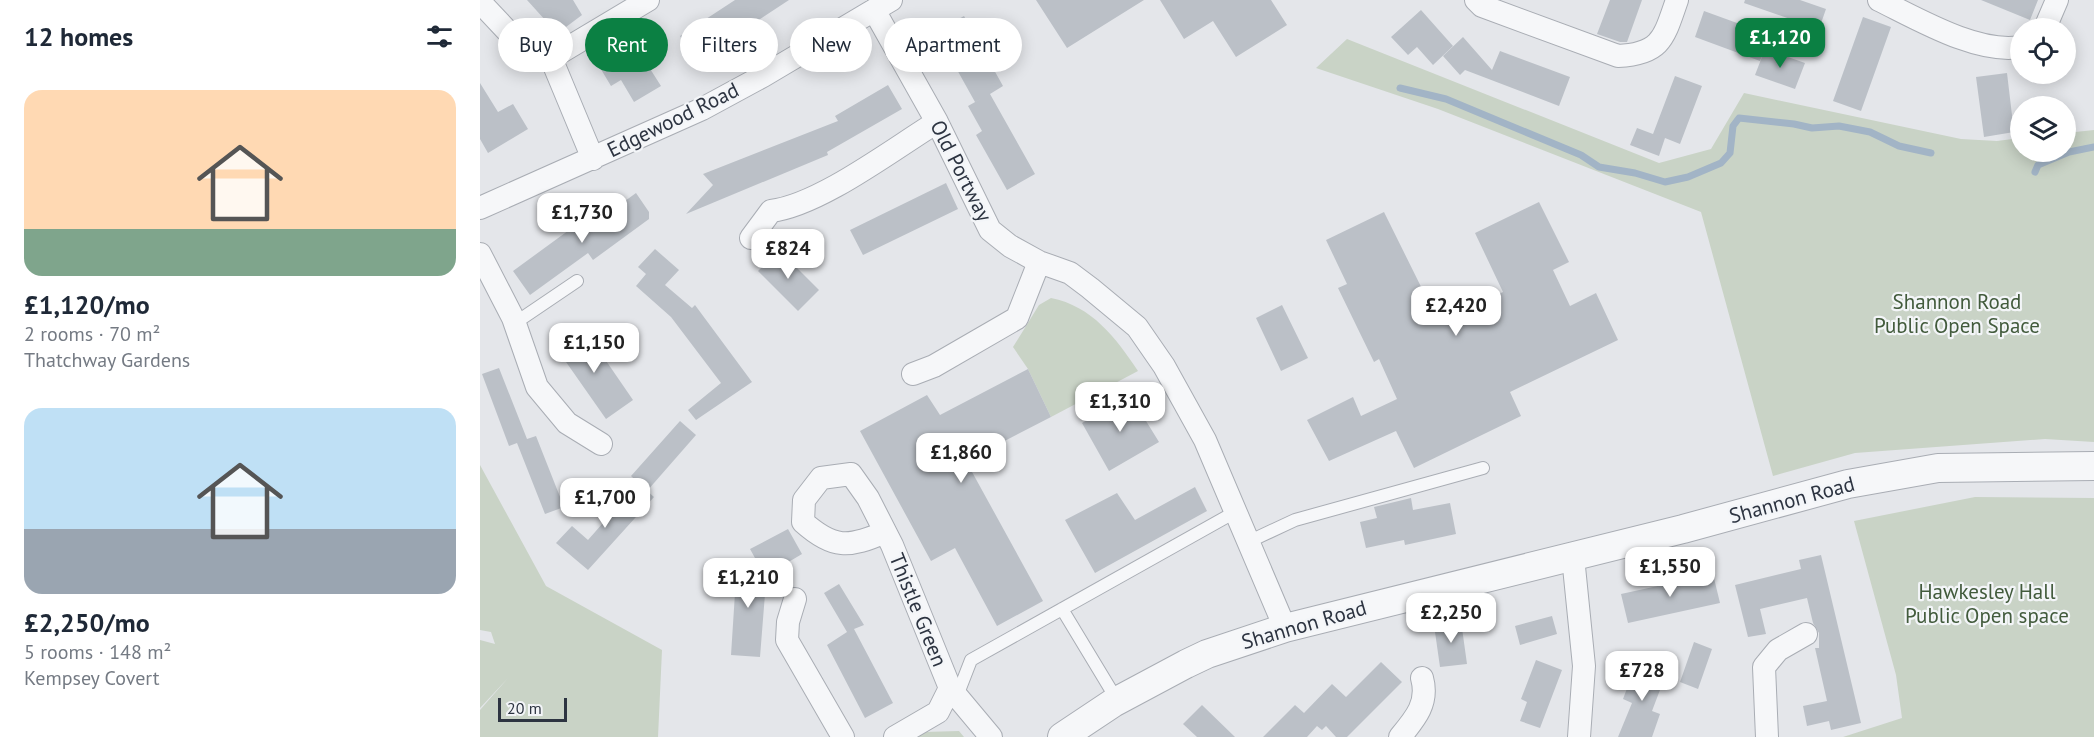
<!DOCTYPE html>
<html lang="en">
<head>
<meta charset="utf-8">
<style>
	:root { --surface:#fff; --page:#f2f2f3; --text:#1f2937; --muted:#747a83; --accent:#0b8043 }
	body { margin:0; font-family:"PT Sans",sans-serif; background:var(--page); color:var(--text); height:100vh; display:flex; flex-direction:column; font-size:22px; white-space:nowrap }
	* { box-sizing:border-box; margin:0 }
	p { font-size:20px; color:var(--muted) }
	.icon { flex:none; width:33px; height:33px; fill:none; stroke:currentColor; stroke-width:2; stroke-linecap:round; stroke-linejoin:round }
	.map { position:relative; flex:1; overflow:hidden }
	.side { display:flex; flex-direction:column; background:var(--surface); width:480px }
	.side>* { flex:none }
	.banner { position:absolute; left:18px; top:18px; width:570px; height:54px; display:flex; gap:12px }
	.controls { position:absolute; left:1530px; top:18px; display:grid; gap:12px }
	.controls a { display:grid; place-items:center; width:66px; height:66px; border-radius:50%; background:var(--surface); box-shadow:0 3px 15px #0003; font-size:30px }
	.scale { position:absolute; left:18px; bottom:15px; width:69px; box-sizing:border-box; padding-left:6px; border:3px solid #2d3441; border-top:0; font-size:16px; line-height:21px; white-space:nowrap; color:#2d3441; -webkit-text-stroke:4px #f3f5f8; paint-order:stroke }
	.price { position:absolute; translate:-50% -51px; padding:0 14px; border-radius:12px; background:#fff; color:#222; font-size:20px; line-height:39px; filter:drop-shadow(0 2px 3px #0008) }
	.price::after { content:''; position:absolute; left:50%; top:36px; width:18px; height:14px; margin-left:-9px; background:inherit; clip-path:polygon(0 0,100% 0,50% 100%) }
	.price.selected { background:var(--accent); color:#fff }
	ul { padding:0; list-style:none }
	li { display:grid; align-content:center; gap:12px; height:318px; padding:0 24px }
	li span { display:grid; place-items:center; height:186px; border-radius:18px; color:#555 }
	li>.icon { margin-inline-start:auto }
	span .icon { width:108px; height:108px; fill:#fffc; stroke-width:1 }
	li b { font-size:26px }
	h2 { display:flex; justify-content:space-between; align-items:center; height:72px; padding:0 24px; font-size:26px }
	.pill { padding:0 21px; border-radius:27px; background:var(--surface); box-shadow:0 3px 15px #0003; font-size:21px; line-height:54px }
	.pill.selected { background:var(--accent); color:#fff }
	main { display:flex; flex:1; min-height:0 }
	.map>svg:first-child { display:block }
	.green { fill:#c9d3c6 }
	.lines { fill:none; stroke-linecap:round; stroke-linejoin:round }
	.stream { stroke:#a2b4c6; stroke-width:7 }
	.building { fill:#bbc0c7 }
	.service-casing { stroke:#a9adb4; stroke-width:14 }
	.minor-casing { stroke:#a9adb4; stroke-width:24 }
	.tertiary-casing { stroke:#a9adb4; stroke-width:30 }
	.service { stroke:#f6f7f9; stroke-width:12 }
	.minor { stroke:#f6f7f9; stroke-width:22 }
	.tertiary { stroke:#f6f7f9; stroke-width:28 }
	.labels { text-anchor:middle; stroke-width:4.5; stroke-linejoin:round; paint-order:stroke }
	.street-label { font-size:21px; fill:#2d3441; stroke:#f3f5f8 }
	.park-label { font-size:21px; fill:#425b3c; stroke:#f3f5f8 }
</style>
</head>
<body>
<main>
<section class="side">
<h2>12 homes<svg class="icon" aria-label="filters" viewBox="0 0 24 24"><path d="M4 7h16M4 17h16"/><circle cx="9" cy="7" r="2"/><circle cx="15" cy="17" r="2"/></svg></h2>
<ul>
<li><span style="background:linear-gradient(#ffd9b3 75%,#7fa58c 0)"><svg class="icon" aria-label="home" viewBox="0 0 24 24"><path d="M3 11l9-7 9 7M6 9v11h12V9"/></svg></span><div><b>£1,120/mo</b><p>2 rooms · 70 m²</p><p>Thatchway Gardens</p></div></li>
<li><span style="background:linear-gradient(#bfe0f5 65%,#9aa5b1 0)"><svg class="icon" aria-label="home" viewBox="0 0 24 24"><path d="M3 11l9-7 9 7M6 9v11h12V9"/></svg></span><div><b>£2,250/mo</b><p>5 rooms · 148 m²</p><p>Kempsey Covert</p></div></li>
</ul>
</section>
<div class="map">
<svg width="1614" height="737" viewBox="0 0 1614 737">
	<rect width="100%" height="100%" fill="#e4e6ea"/>
	<path class="green" d="M867 39 1179 163 1231 149 1264 93 1481 139 1517 141 1540 138V152H1586V133L1614 130V442L1565 439 1375 453 1293 476 1221 212 958 109 836 68Z
		M571 298C612 306 636 338 658 371L571 417 548 369 533 347 559 305Z
		M0 465 66 586 182 650 178 737H0V710L28 678 0 708V640L15 644 11 632 0 630Z
		M1495 497 1614 498V737H1363L1422 718 1416 675 1374 521Z
		M479 731 484 737H434L444 732Z"/>
	<g class="lines">
		<path class="stream" d="M920 88 966 99 1101 155 1119 167 1155 173 1185 182 1208 177 1241 163 1250 153 1253 126 1259 118 1314 124 1332 128 1359 126 1390 132 1419 146 1451 153
			M1555 172 1558 165 1589 152 1614 147"/>
	</g>
	<path class="building" d="M47 0H93L102 15 82 30 75 31Z
		M255 0H309L216 61 200 36Z
		M556 0H664L587 48Z
		M680 0H791L807 25 756 57 733 21 704 39Z
		M1130 0H1162L1147 42H1140L1117 34Z
		M1265 0H1320L1346 9 1339 29 1264 3Z
		M1501 0H1558L1550 20Z
		M941 10 973 46 953 65 937 47 928 55 911 37Z
		M1224 11 1290 35 1280 61 1215 37Z
		M484 16 523 86 510 94 555 174 527 190 496 135 502 131 488 106 504 97 495 102 456 32Z
		M1383 17 1411 27 1381 111 1353 101Z
		M983 37 1012 70 1020 51 1090 77 1079 106 985 70 980 75 963 56Z
		M1285 49 1325 63 1315 89 1275 75Z
		M143 51 155 71 167 64 181 86 154 102 141 80 131 86 119 66Z
		M1527 73 1534 132 1504 137 1496 77Z
		M1195 76 1222 86 1200 144 1185 138 1179 156 1150 145 1157 128 1173 134Z
		M0 83 18 112 33 104 48 129 8 153 0 139Z
		M408 85 422 109 347 152 348 155 206 214 233 185 223 174 358 121 355 116Z
		M466 183 478 209 383 255 370 230Z
		M156 193 169 212V219L113 260 108 253 50 295 33 271 96 225 101 233Z
		M1059 202 1089 262 1073 270 1090 306 1116 293 1138 340 1030 392 1041 416 934 468 916 431 849 461 827 420 873 397 881 416 917 399 899 359 894 362 858 288 867 284 846 240 904 212 959 323 1023 292 995 233Z
		M175 249 199 270 185 285 212 308 215 305 272 382 216 420 208 410 241 383 191 317 156 286 166 274 158 267Z
		M299 250 339 290 318 311 278 271Z
		M802 305 828 358 801 371 776 318Z
		M87 331 96 345 109 336 153 400 126 419 72 342Z
		M19 368 47 439 56 436 84 507 65 514 37 443 29 446 2 374Z
		M548 369 571 417 486 461 563 601 517 626 475 548 451 561 380 431 447 395 460 415Z
		M650 395 679 442 629 471 602 423Z
		M200 421 216 435 167 491 151 476Z
		M158 483 174 497 108 570 76 543 92 526 108 540Z
		M715 487 727 511 615 573 585 520 637 493 655 520Z
		M931 498 933 510 970 503 976 534 925 545 924 540 886 548 880 522 897 518 894 507Z
		M308 529 322 554 285 576 270 549Z
		M1341 555 1381 723 1351 730 1349 721 1327 726 1323 706 1347 701 1335 648H1339V633L1333 623 1327 598 1280 609 1286 634 1268 637 1255 585 1321 569 1319 560Z
		M235 573 307 580V589L302 594H285L280 657 251 655 255 593 234 592Z
		M1233 574 1240 603 1148 623 1141 594Z
		M359 584 384 625 374 629 413 703 385 718 347 645 367 632 344 593Z
		M1072 616 1077 634 1040 645 1035 626Z
		M981 621 987 664 960 667 954 625Z
		M1214 642 1232 649 1218 689 1200 682Z
		M1056 660 1082 670 1060 728 1040 721 1047 702 1041 699Z
		M901 662 922 682 867 737H856L846 726 842 730 837 726 827 737H783L815 705 824 713 852 684 866 697Z
		M1157 662 1186 674 1172 711 1180 714 1172 737H1138L1152 703 1143 699Z
		M722 705 755 737H717L703 724Z"/>
	<g class="lines">
		<defs>
			<path id="service" d="M35 323 97 281
				M770 541 815 520 1003 468
				M582 609 637 700
				M477 696 491 660 757 511"/>
			<path id="minor" d="M996 0 1002 6 1138 56C1182 54 1184 37 1197 0
				M1399 0C1438 19 1497 54 1540 47
				M0 2 32 36 71 58 113 159
				M394 10 457 122 510 230 530 246 559 262 590 273 610 288 657 327 684 366 725 440 805 628
				M1565 28 1577 0
				M71 58 168 0
				M0 208 222 109 283 76 411 0
				M271 238 291 211C340 205 413 149 457 122
				M0 254 33 318 57 387 87 423 121 444
				M433 374 454 366 537 318 559 262
				M405 532C369 548 353 549 323 522L324 500 341 478 371 474 388 498 412 545 470 688 511 737
				M1093 557 1104 666 1099 737
				M315 599 308 622 307 640 363 737
				M415 737 458 712 470 688
				M920 737C935 719 949 703 942 678
				M1287 737 1284 667 1298 650 1326 634"/>
			<path id="tertiary" d="M582 737 633 703 706 664 727 654 805 628 1203 529 1368 484 1458 468 1614 466"/>
		</defs>
		<use href="#service" class="service-casing"/>
		<use href="#minor" class="minor-casing"/>
		<use href="#tertiary" class="tertiary-casing"/>
		<use href="#service" class="service"/>
		<use href="#minor" class="minor"/>
		<use href="#tertiary" class="tertiary"/>
	</g>
	<g class="labels">
		<g class="street-label">
			<text transform="translate(193 120) rotate(-26)" y="7">Edgewood Road</text>
			<text transform="translate(481 171) rotate(63)" y="7">Old Portway</text>
			<text transform="translate(1312 500) rotate(-15)" y="7">Shannon Road</text>
			<text transform="translate(438 610) rotate(68)" y="7">Thistle Green</text>
			<text transform="translate(824 625) rotate(-16)" y="7">Shannon Road</text>
		</g>
		<g class="park-label">
			<text x="1477" y="309">Shannon Road<tspan x="1477" dy="24">Public Open Space</tspan></text>
			<text x="1507" y="599">Hawkesley Hall<tspan x="1507" dy="24">Public Open space</tspan></text>
		</g>
	</g>
</svg>
<div class="controls">
<a><svg class="icon" aria-label="locate" viewBox="0 0 24 24"><circle cx="12" cy="12" r="6"/><path d="M12 2v4M12 18v4M2 12h4M18 12h4"/></svg></a>
<a><svg class="icon" aria-label="layers" viewBox="0 0 24 24"><path d="M12 4l9 5-9 5-9-5zM3 14l9 5 9-5"/></svg></a>
</div>
<div class="scale">20 m</div>
<b class="price selected" style="left:1300px;top:69px">£1,120</b>
<b class="price" style="left:102px;top:244px">£1,730</b>
<b class="price" style="left:308px;top:280px">£824</b>
<b class="price" style="left:976px;top:337px">£2,420</b>
<b class="price" style="left:114px;top:374px">£1,150</b>
<b class="price" style="left:640px;top:433px">£1,310</b>
<b class="price" style="left:481px;top:484px">£1,860</b>
<b class="price" style="left:125px;top:529px">£1,700</b>
<b class="price" style="left:1190px;top:598px">£1,550</b>
<b class="price" style="left:268px;top:609px">£1,210</b>
<b class="price" style="left:971px;top:644px">£2,250</b>
<b class="price" style="left:1162px;top:702px">£728</b>
<div class="banner">
<a class="pill">Buy</a>
<a class="pill selected">Rent</a>
<a class="pill">Filters</a>
<a class="pill">New</a>
<a class="pill">Apartment</a>
</div>
</div>
</main>
</body>
</html>
